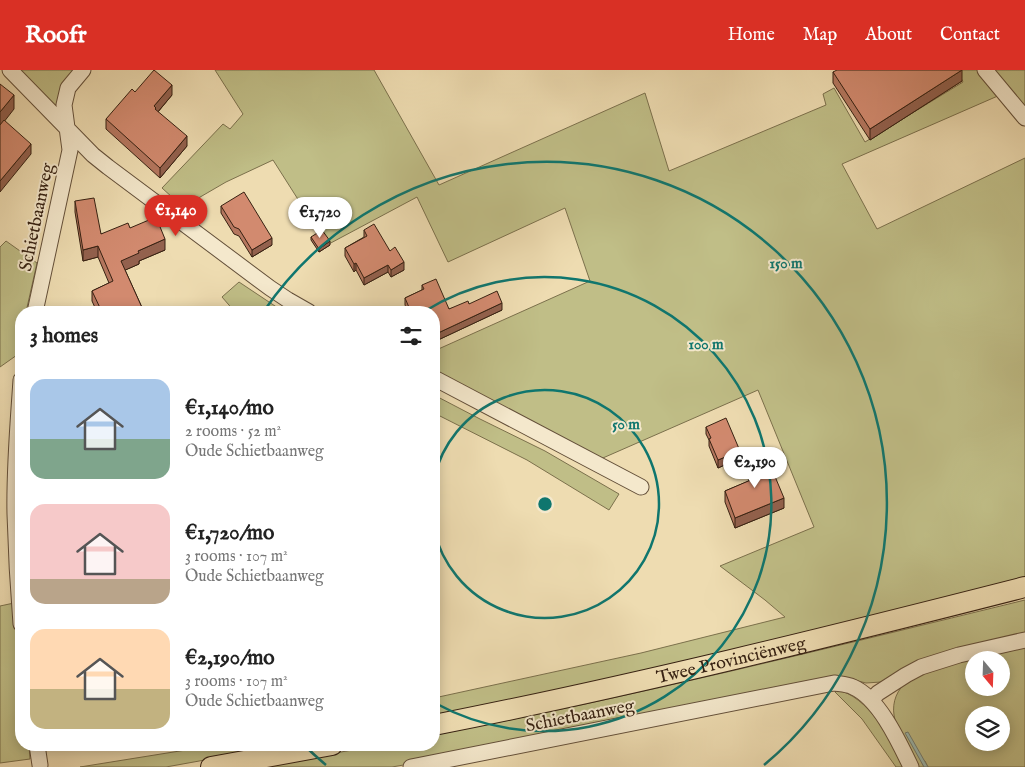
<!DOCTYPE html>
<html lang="en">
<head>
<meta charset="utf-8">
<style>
	:root { --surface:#fff; --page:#f2f2f2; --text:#222; --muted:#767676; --accent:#d93025 }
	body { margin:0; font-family:"IM FELL English",serif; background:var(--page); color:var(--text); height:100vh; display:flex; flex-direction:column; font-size:19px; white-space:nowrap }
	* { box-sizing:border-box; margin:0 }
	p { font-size:16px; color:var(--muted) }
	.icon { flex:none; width:28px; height:28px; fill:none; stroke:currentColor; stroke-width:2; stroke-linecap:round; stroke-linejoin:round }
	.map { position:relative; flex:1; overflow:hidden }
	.drawer { position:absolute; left:15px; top:236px; width:425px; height:445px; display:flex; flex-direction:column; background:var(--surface); border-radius:20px; box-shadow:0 2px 12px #0003 }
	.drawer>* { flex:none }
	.needle { width:32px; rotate:161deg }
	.buttons { position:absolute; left:965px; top:581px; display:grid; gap:10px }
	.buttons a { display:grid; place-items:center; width:45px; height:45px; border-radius:50%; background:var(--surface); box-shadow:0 2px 12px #0003; font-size:25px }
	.price { position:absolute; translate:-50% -42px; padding:0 11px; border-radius:18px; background:#fff; color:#222; font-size:16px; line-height:32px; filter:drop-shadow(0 1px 2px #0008) }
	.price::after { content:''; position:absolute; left:50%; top:30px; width:15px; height:11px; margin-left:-8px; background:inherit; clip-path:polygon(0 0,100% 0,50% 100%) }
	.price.selected { background:var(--accent); color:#fff }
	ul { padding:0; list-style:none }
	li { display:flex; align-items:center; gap:15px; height:125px; padding:0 15px }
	li span { display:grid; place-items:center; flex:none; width:140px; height:100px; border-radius:15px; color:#555 }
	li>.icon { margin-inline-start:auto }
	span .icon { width:60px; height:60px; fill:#fffc; stroke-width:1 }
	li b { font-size:21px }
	h2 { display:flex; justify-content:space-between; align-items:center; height:60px; padding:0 15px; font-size:21px }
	header { display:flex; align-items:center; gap:30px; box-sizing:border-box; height:70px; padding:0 25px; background:var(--accent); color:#fff }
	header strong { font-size:24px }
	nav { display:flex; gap:28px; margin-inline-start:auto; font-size:18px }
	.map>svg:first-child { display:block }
	.green { fill:#c0be87; stroke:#7b704c; fill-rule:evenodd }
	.water { fill:#9bbab2; stroke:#737d72 }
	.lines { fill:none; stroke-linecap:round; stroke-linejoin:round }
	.minor-casing { stroke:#64503a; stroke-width:17 }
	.major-casing { stroke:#362112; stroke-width:22 }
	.minor { stroke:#f4e8cc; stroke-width:15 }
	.major { stroke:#eedcb1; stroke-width:20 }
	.wall { fill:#b5775f; stroke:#362112 }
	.shaded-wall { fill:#93614e; stroke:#362112 }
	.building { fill:#d28a6f; stroke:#362112 }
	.ring { fill:none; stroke:#0f766e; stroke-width:2.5 }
	.labels { text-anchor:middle; stroke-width:4; stroke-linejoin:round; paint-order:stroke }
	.street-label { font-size:18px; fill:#362112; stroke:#f4e8cc }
	.centre { fill:#0f766e; stroke:#f4e8cc; stroke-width:2.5 }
	.ring-label { font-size:15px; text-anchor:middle; font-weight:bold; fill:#0f766e; stroke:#f4e8cc; stroke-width:4; stroke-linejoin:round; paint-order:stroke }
</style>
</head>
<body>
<header>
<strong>Roofr</strong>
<nav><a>Home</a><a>Map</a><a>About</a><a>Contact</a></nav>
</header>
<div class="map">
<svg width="1025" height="697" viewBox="0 0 1025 697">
	<rect width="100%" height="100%" fill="#eedcb1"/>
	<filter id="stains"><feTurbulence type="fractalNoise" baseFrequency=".004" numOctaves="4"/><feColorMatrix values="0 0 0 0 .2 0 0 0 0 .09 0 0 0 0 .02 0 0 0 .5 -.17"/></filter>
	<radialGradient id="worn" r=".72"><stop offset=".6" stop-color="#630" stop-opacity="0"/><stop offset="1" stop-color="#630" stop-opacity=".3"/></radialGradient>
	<path class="green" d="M17 0H77L58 37 54 38Z
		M215 0H374L439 115 645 23 669 101 826 35 823 24 834 18 865 72 963 12 957 0H980L1000 25 842 94 877 159 1025 88V508L653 600 434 647V628L641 583 785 547 765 530 720 496 814 457 758 320 596 391 434 304V281L590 211 565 138 448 192 417 127 327 175 273 90 226 112 183 137 162 118 223 54 230 59 243 44Z
		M991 0H1025V43Z
		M6 171 37 193 26 242H21V266L17 285 0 297V177Z
		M239 212 284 242H235L222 227Z
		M434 325 480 349 545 381 619 424 609 440 527 390 434 343Z
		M1025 530V565L918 594 881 612 866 613 846 608 455 686 392 697H260L379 675H434V665C632 627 829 578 1025 530Z
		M14 533 21 607V675H29L30 689 0 693V536Z
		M1025 574V697H928L925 691 919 686 924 697H918C912 684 895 657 894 645 892 632 897 619 908 611 925 599 949 594 969 589 988 584 1006 579 1025 574ZM974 590H1001V618H974ZM974 645H1001V672H974Z
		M836 620C867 624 893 672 907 697H896L862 649 835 622Z
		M217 675H288L166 697H80Z"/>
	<path class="water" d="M908 662 928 697H924L905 663Z"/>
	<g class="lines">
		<defs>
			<path id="minor" d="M10 0 93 85 108 97 270 218 288 230 309 242
				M985 0 1025 48
				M35 242 70 80 64 35 68 18 83 0
				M434 308 641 417
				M21 310C18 355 14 399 15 444 16 480 18 517 21 554
				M872 629 878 623 906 605 921 597 959 585 1025 570
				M37 675 40 695
				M411 697 834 613C840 614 847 614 853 617 879 628 899 672 911 697"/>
			<g id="major">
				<path id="s1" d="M434 655C632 616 829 567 1025 517"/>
				<path d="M211 697 332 675"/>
			</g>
		</defs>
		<use href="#minor" class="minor-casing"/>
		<use href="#major" class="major-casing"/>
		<use href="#minor" class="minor"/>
		<use href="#major" class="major"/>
	</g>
	<path class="wall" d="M833 2 962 11 870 70 833 13Z
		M135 22 172 25 158 42 187 76 160 108 106 59V49Z
		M75 131 101 164 130 158 165 180 139 191V194L125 200 144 242H97L92 231V221L109 213 98 187 83 191 75 142Z
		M221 136 272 175 252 187 239 166 234 164 221 143Z
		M364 160 390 181 404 200 391 207 388 202 364 215 356 200 354 202 345 186V178L364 167Z
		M311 167 330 175 319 182 311 170Z
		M422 215 449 239 469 234 502 240 438 270 434 261V242H408L405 235V228L422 220Z
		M706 357 740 388 718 398 709 376V370L706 364Z
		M745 391 784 438 735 458 725 432V421L749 411 745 401Z"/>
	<path class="shaded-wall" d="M962 0V11L870 70V59Z
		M172 15V25L156 44 154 36Z
		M14 25V39L0 57V42Z
		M187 66V76L160 108V98Z
		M31 74V84L0 122V111Z
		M272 168V175L252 187V180Z
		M165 169V180L139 191V194L121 202V191L138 181Z
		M330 171V175L319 182V179Z
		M98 176V187L83 191V180Z
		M404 192V200L391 207V200Z
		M356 193V200L354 202V194Z
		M388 195V202L364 215V208Z
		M502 233V240L438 270V263Z
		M740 381V388L718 398V390Z
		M784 428V438L735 458V448Z"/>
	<path class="building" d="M154 0 172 15 154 36 156 38 155 39 187 66 160 98 106 49 132 19 135 22Z
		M837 0H962L870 59 833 2Z
		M0 14 14 25 0 42Z
		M4 50 31 74 0 111V55Z
		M244 122 272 168 252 180 239 159 234 157 221 136Z
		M94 128 101 164 128 153 130 158 156 147 165 169 138 181 139 183 121 191 144 242H102L92 221 113 211 98 176 83 180 75 131Z
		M374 154 390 181 395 177 404 192 391 200 388 195 364 208 356 193 354 194 345 178 367 166 364 160Z
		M322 160 330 171 319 179 311 167Z
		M436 209 449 239 468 231 469 234 497 221 502 233 438 263 434 254V242H418L417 241 411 242 405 228 424 219 422 215Z
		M726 348 740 381 718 390 709 369 711 368 706 357Z
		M761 384 767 399 771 397 784 428 735 448 725 421 753 409 745 391Z"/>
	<g class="ring">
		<path d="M434 408A114 114 0 1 1 434 460"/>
		<path d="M425 241A227 227 0 1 1 435 633"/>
		<path d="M326 695A341 341 0 0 1 304 675M264 241A341 341 0 1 1 764 695"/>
	</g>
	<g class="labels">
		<g class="street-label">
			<text transform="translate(36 147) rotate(-78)" y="6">Schietbaanweg</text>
			<text dy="6" stroke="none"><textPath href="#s1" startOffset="304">Twee Provinciënweg</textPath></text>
			<text transform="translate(580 645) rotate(-11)" y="6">Schietbaanweg</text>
		</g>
	</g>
	<circle cx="545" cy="434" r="8" class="centre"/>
	<g class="ring-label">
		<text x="786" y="198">150 m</text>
		<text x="706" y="279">100 m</text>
		<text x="626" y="359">50 m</text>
	</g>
	<rect width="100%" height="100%" filter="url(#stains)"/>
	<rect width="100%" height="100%" fill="url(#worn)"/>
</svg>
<div class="buttons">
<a><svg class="needle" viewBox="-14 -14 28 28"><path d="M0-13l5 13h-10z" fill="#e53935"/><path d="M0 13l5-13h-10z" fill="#767676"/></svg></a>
<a><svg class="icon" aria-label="layers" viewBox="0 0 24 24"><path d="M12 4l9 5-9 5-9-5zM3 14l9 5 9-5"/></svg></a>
</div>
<b class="price selected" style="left:176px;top:167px">€1,140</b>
<b class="price" style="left:320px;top:169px">€1,720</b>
<b class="price" style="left:755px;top:419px">€2,190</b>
<section class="drawer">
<h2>3 homes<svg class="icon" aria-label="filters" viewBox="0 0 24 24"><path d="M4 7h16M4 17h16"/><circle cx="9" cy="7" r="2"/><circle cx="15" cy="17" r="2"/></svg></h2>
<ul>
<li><span style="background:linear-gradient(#a9c7e8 60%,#7fa58c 0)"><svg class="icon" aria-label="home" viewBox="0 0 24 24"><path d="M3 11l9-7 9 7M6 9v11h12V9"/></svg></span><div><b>€1,140/mo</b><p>2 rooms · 52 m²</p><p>Oude Schietbaanweg</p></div></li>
<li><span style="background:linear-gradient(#f6c9c9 75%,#b9a48a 0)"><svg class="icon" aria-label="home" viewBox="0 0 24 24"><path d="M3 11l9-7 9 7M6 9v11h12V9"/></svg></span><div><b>€1,720/mo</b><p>3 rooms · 107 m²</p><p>Oude Schietbaanweg</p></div></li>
<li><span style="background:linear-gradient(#ffd9b3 60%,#c2b280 0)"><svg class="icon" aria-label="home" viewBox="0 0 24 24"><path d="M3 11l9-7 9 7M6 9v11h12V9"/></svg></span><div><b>€2,190/mo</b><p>3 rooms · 107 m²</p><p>Oude Schietbaanweg</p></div></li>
</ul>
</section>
</div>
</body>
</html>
